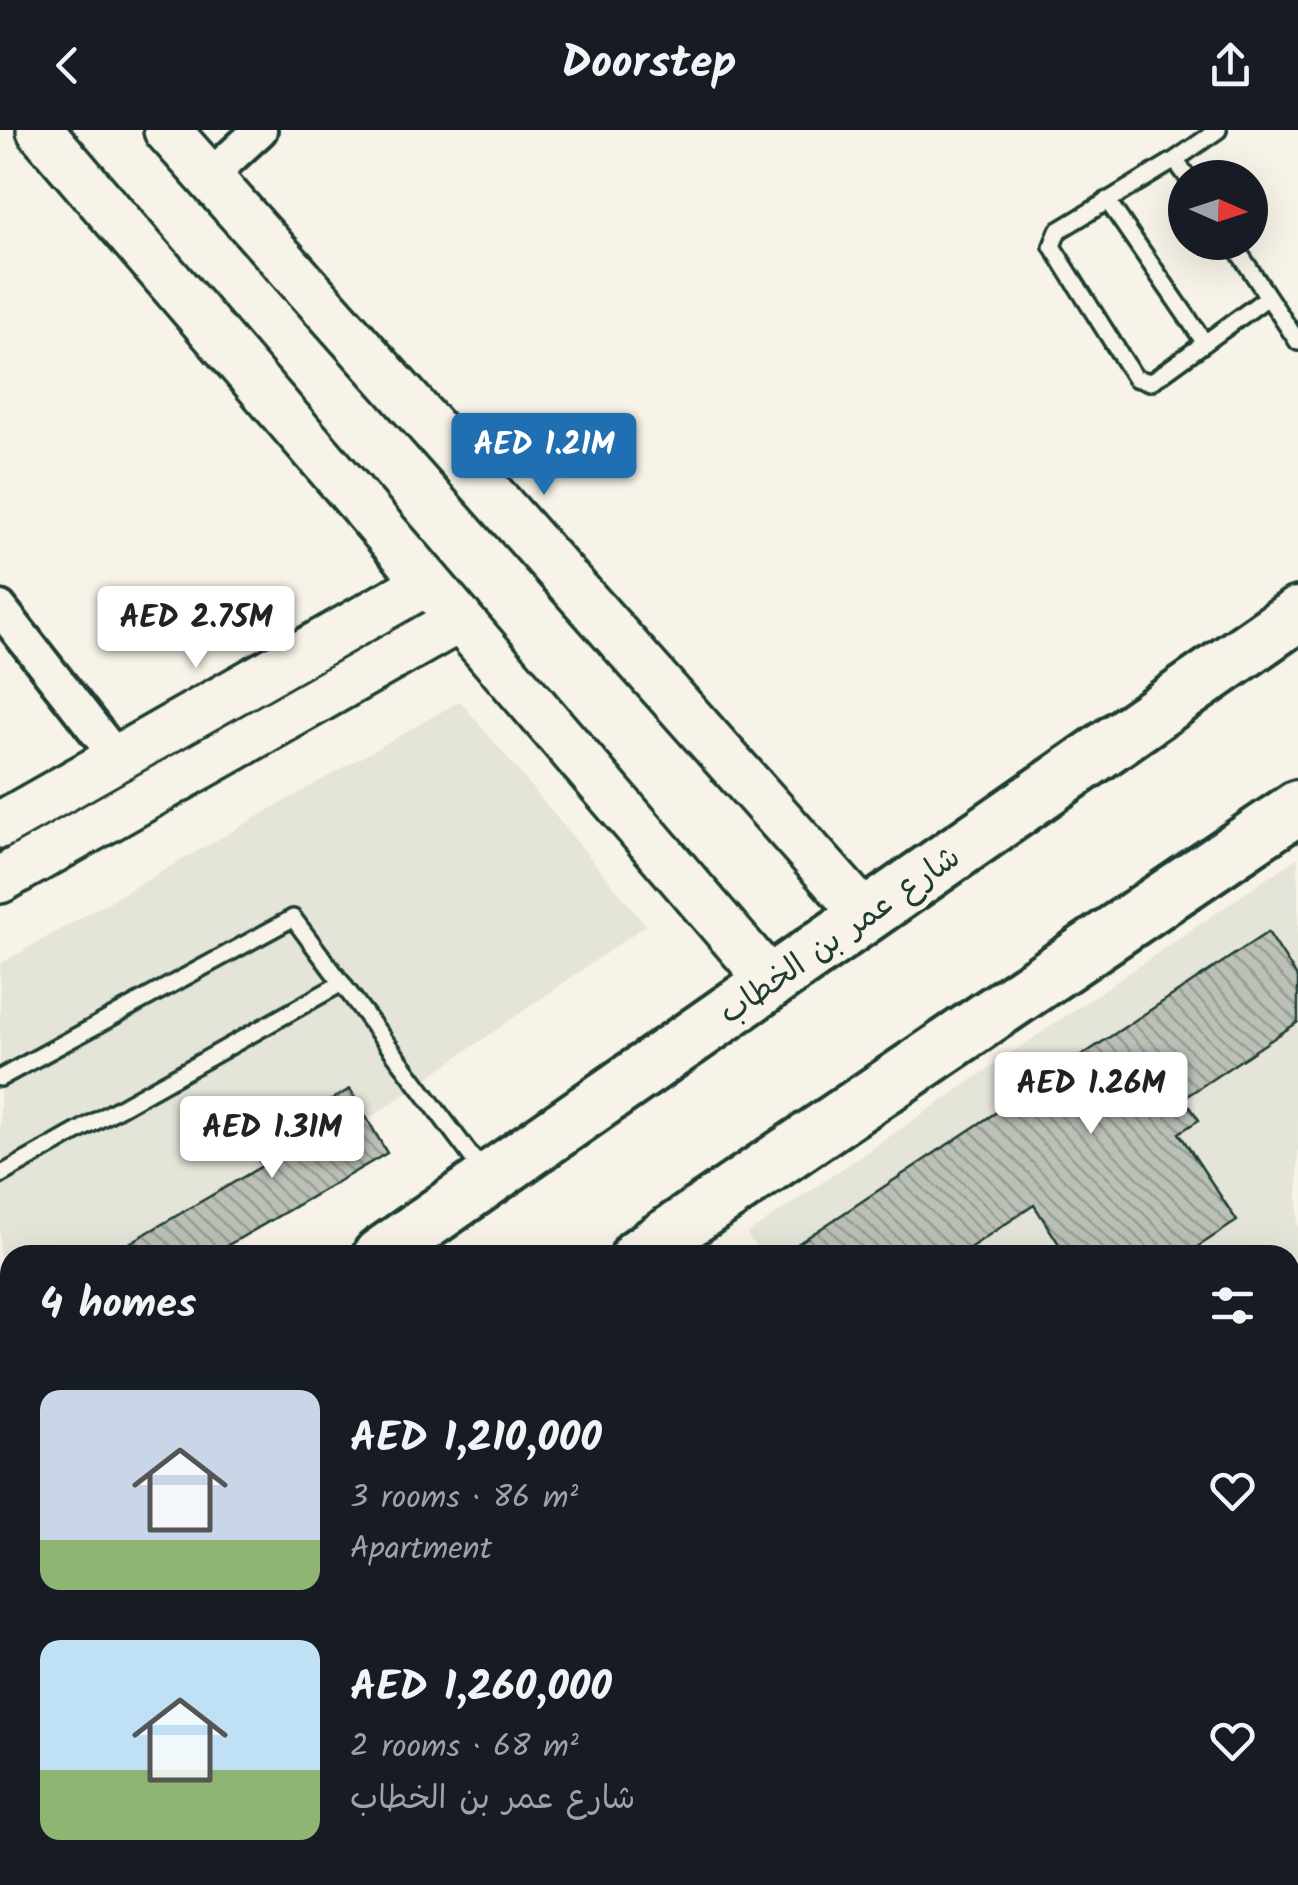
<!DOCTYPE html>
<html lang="en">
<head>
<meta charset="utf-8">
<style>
	:root { --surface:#171b24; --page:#20242c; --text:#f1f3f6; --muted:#9ea1a6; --accent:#1f6fb2 }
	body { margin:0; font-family:Kalam,"Playpen Sans Arabic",sans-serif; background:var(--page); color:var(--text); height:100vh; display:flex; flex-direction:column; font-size:38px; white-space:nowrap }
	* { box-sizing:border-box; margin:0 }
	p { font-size:32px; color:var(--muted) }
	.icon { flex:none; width:55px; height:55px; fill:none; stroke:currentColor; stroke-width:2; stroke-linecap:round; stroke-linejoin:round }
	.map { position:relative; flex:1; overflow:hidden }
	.side { position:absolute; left:0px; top:1115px; width:1300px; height:640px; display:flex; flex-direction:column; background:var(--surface); border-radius:30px 30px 0 0; box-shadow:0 10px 40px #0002 }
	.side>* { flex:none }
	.needle { width:65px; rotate:93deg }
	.tools { position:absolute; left:1168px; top:30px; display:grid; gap:20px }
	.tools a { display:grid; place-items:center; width:100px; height:100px; border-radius:50%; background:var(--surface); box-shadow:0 10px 40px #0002; font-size:50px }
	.price { position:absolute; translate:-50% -85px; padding:0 22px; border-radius:10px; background:#fff; color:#222; font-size:32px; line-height:65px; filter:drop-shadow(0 2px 5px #0008) }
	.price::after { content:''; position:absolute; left:50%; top:60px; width:30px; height:22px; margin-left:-15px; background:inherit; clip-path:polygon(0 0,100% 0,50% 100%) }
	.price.active { background:var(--accent); color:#fff }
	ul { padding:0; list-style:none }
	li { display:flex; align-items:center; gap:30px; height:250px; padding:0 40px }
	li span { display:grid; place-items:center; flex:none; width:280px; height:200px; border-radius:20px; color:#555 }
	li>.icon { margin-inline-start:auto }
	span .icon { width:120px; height:120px; fill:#fffc; stroke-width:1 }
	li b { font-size:42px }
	h2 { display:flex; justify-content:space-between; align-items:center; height:120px; padding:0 40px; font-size:42px }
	header { display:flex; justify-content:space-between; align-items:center; height:130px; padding:0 40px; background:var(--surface); font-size:45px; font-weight:700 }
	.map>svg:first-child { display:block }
	.built { fill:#e5e4d9 }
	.building { fill:url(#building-back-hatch); stroke:#1f3d34; stroke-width:2.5 }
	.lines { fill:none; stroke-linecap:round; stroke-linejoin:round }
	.lane-casing { stroke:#1f3d34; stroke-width:22 }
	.street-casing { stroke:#1f3d34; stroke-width:40 }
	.secondary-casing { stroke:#1f3d34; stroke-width:52 }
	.primary-casing { stroke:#1f3d34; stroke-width:60 }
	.lane { stroke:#f7f3e8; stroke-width:15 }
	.street { stroke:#f7f3e8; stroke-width:32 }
	.secondary { stroke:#f7f3e8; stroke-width:45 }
	.primary { stroke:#f7f3e8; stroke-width:52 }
	.labels { text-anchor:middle; stroke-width:10; stroke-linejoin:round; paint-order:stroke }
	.street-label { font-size:32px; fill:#1f3d34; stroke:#f7f3e8 }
</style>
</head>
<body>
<header><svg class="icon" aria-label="back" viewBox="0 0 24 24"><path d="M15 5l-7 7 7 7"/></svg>Doorstep<svg class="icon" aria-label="share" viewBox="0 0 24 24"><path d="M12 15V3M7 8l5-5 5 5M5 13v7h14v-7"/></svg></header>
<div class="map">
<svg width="1298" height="1755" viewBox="0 0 1298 1755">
	<defs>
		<pattern id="building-back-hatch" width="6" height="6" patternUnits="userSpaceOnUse" patternTransform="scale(2.5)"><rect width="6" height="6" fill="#bbc1b6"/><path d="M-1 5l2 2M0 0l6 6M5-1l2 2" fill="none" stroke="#979e95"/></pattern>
	</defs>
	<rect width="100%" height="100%" fill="#f7f3e8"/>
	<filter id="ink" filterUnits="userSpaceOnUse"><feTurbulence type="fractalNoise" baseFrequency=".01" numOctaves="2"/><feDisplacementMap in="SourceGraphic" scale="20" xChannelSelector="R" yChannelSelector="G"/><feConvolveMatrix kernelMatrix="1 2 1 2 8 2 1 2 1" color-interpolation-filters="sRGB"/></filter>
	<g filter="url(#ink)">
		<path class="built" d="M460 571 646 795 175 1125H10V1241L0 1248V834Z
			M1298 727V1755H1186L1179 1745H1290V1125H761L747 1104Z"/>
		<path class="building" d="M1268 802 1298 848V892L1184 968 1199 990 1179 1003 1237 1091 1185 1125H1066L1034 1075 959 1125H781Z
			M350 959 387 1023 211 1125H109L262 1036 251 1017Z
			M10 1177V1242L0 1248V1182Z
			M43 1745H93L100 1755H42L38 1749Z"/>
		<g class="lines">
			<defs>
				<path id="lane" d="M1175 30 1058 101 1052 116 1135 248 1151 252 1268 167
					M1188 48 1175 30 1218 0
					M1107 70 1205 213
					M1232 112 1298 212
					M0 948 293 788 483 1042
					M0 1045 342 853
					M0 1680 10 1616
					M0 1746 5 1755"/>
				<path id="street" d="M209 47 260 0
					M0 478 117 628
					M1290 1178 1298 1173
					M1290 1257 1298 1252
					M196 1745 203 1755
					M1111 1745 1118 1755"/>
				<path id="secondary" d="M40 0 771 852
					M167 0 866 786
					M0 695 428 452
					M0 750 460 489"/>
				<path id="primary" d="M380 1125 1298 484
					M638 1125 1298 677
					M0 1390 10 1383
					M0 1559 10 1552"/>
			</defs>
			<use href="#lane" class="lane-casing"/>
			<use href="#street" class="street-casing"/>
			<use href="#secondary" class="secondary-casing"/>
			<use href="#primary" class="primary-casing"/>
			<use href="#lane" class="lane"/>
			<use href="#street" class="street"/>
			<use href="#secondary" class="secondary"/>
			<use href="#primary" class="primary"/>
		</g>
	</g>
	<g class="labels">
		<g class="street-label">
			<text transform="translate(839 804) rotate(-35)" y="11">شارع عمر بن الخطاب</text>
		</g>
	</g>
</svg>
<div class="tools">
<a><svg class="needle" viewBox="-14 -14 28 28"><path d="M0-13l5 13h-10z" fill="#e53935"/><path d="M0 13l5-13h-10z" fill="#9ea1a6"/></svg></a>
</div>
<b class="price active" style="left:544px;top:368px">AED 1.21M</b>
<b class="price" style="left:196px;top:541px">AED 2.75M</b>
<b class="price" style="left:1091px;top:1007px">AED 1.26M</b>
<b class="price" style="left:272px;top:1051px">AED 1.31M</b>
<section class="side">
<h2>4 homes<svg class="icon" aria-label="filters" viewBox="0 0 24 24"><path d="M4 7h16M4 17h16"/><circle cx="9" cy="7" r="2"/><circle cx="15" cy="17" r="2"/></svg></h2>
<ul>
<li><span style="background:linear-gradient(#c9d6e8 75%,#8fb573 0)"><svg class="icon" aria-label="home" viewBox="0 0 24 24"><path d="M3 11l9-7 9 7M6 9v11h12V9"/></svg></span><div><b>AED 1,210,000</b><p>3 rooms · 86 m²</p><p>Apartment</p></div><svg class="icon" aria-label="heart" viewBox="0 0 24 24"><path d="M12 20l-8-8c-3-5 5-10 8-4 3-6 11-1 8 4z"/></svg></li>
<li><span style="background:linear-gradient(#bfe0f5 65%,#8fb573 0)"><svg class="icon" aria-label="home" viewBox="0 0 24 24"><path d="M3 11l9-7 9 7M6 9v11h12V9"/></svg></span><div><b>AED 1,260,000</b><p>2 rooms · 68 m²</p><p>شارع عمر بن الخطاب</p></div><svg class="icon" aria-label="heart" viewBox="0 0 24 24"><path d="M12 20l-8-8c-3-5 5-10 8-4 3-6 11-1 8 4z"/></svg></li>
</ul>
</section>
</div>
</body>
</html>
